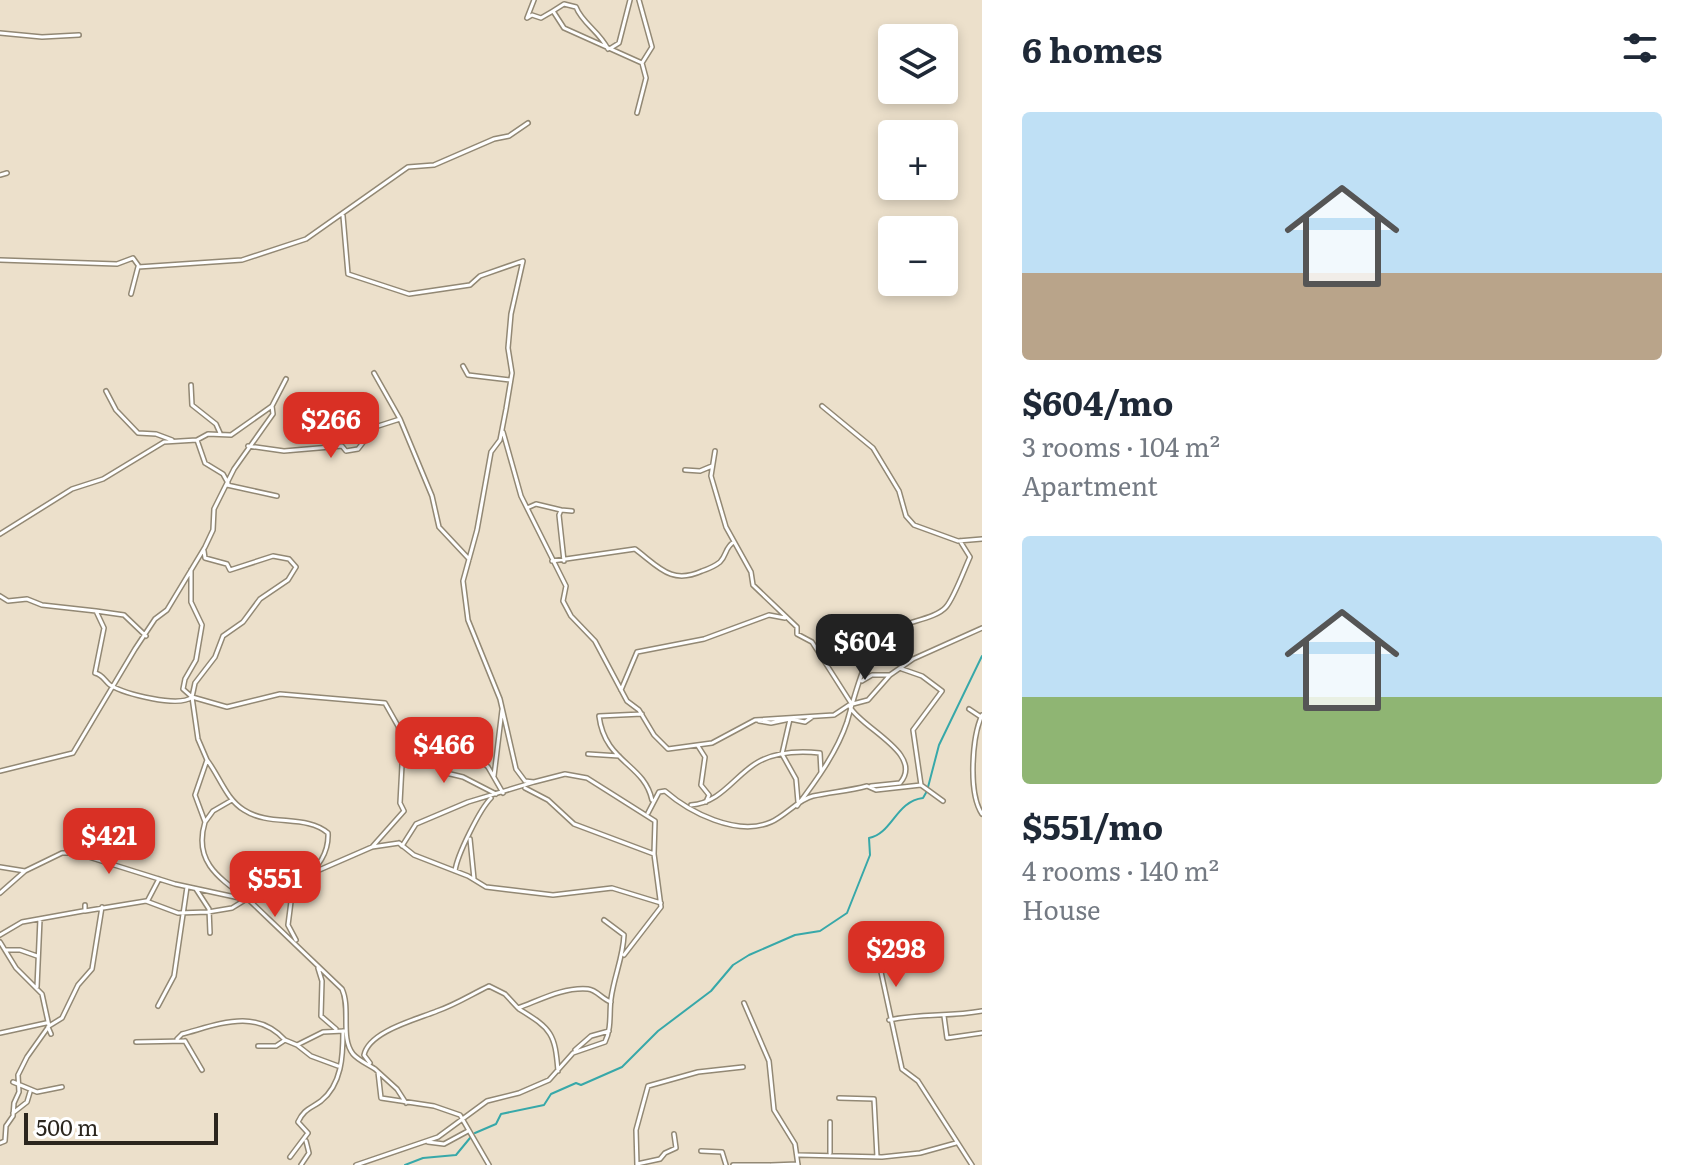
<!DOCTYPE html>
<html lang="en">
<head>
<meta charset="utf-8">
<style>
	:root { --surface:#fff; --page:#f6f6f7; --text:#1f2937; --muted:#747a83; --accent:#d93025 }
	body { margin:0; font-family:Literata,serif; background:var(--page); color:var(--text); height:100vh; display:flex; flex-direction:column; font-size:30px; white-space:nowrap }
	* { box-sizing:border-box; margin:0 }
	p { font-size:26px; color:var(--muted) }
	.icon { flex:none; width:44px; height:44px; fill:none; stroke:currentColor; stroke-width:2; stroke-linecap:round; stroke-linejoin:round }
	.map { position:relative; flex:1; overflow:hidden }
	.panel { display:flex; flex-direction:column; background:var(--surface); width:720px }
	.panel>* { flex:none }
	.buttons { position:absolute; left:878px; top:24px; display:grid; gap:16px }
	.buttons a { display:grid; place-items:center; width:80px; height:80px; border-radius:8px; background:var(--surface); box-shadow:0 4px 12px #0003; font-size:40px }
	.scale { position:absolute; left:24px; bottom:20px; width:194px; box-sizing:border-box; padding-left:8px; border:4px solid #2b261e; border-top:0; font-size:22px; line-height:28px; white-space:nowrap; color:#2b261e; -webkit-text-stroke:6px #fff; paint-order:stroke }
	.price { position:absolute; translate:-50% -68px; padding:0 18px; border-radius:16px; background:var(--accent); color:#fff; font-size:26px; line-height:52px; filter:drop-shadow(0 2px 4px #0008) }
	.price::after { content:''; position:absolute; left:50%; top:48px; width:24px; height:18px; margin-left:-12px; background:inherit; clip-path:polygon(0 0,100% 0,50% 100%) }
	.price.selected { background:#222; color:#fff }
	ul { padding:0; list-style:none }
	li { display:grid; align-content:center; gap:16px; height:424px; padding:0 40px }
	li span { display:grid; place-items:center; height:248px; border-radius:8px; color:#555 }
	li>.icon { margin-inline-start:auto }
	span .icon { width:144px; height:144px; fill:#fffc; stroke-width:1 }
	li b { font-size:34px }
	h2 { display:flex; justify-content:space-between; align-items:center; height:96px; padding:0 40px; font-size:34px }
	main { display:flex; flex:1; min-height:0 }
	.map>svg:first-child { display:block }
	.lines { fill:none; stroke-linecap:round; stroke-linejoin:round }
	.stream { stroke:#37a8a9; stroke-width:2 }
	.minor-casing { stroke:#928874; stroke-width:6 }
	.minor { stroke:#fff; stroke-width:3 }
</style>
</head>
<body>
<main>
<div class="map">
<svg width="982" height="1165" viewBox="0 0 982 1165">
	<rect width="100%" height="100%" fill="#ece0cb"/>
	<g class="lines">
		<path class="stream" d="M475 1133 496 1124 501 1114 544 1105 551 1094 576 1083 581 1085 622 1067 658 1031 711 991 733 965 749 955 795 935 820 931 847 913 870 855 869 838C892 834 896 801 923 798L927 791 939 745 982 656
			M405 1165 423 1158 456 1155 470 1138"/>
		<defs>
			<path id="minor" d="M534 0 527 18 532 15 541 18 553 11 564 28 642 63 646 78 637 113
				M639 0 652 47 642 63
				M553 11 564 4 576 7C582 23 599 31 608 49
				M0 33 42 37 79 35
				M611 48 619 43 630 0
				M0 175 7 173
				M343 216 348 274 409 294 470 285 480 276 523 261 511 314 508 348 512 373 506 409 500 440 491 452 477 530 463 581 468 620 500 699 516 769 525 781 534 782 468 802 416 824 402 846 399 843
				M0 260 117 264 133 258 138 265
				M131 294 138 267 242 260 306 239 408 167 434 165 494 139 509 136 528 123
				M463 366 468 375 510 380
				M374 373 400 419 432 496 439 527 469 559
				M191 385 192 405 216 424 220 433
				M106 391 116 410 138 433 156 434 172 440
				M822 406 873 448 899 491 906 516 914 525 958 541 982 539
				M503 432 521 496 566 586 563 601 571 616 595 641 627 701 639 710 654 735 668 749 712 743 755 720 834 715 849 705 868 700 890 675
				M197 440 205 463 223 474 228 483
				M248 446 284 451 342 446 346 451 358 449 375 427 400 419
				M715 451 711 476 726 527 751 572 753 585 797 627V634L812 642 851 703
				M685 470 700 471 712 466
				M227 485 277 496
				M527 508 536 504 561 510
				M0 534 72 489 103 479 164 442 197 440 208 434 231 435 272 406
				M552 561 635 549C659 567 671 585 702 571 708 569 715 566 720 562 727 555 725 547 734 542
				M564 561 559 515 561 510 572 511
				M191 570V602L202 625 196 660 185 679 183 689 192 697 227 707 280 694 385 703 398 726 403 746 400 803 404 811 372 847
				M0 596 8 601 27 599 42 605 96 611
				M146 636 124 615 96 611 104 628 95 673C103 675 104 680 110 685 125 694 179 708 192 697L198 739 207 760 195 795 205 822C193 862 219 878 249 900 284 899 330 871 328 833 306 814 270 827 244 810 226 799 220 777 207 760
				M902 669 922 676 942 691 913 730 921 785
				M862 681 872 675H890L913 659 982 628
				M621 690 637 652 704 639 769 615 785 618
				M192 697 195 683 215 657 223 636 243 622 260 599 288 580 296 567 289 559 273 556 230 570 227 564 205 558 204 551
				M850 707C861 728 925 754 900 783L871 786
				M969 709 981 717
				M642 714 599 716C605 763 644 763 652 800
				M982 715C972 737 968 793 982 814
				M759 721 771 723 790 719
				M403 746C425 746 432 752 442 772L463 777 496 794
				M416 746 429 729 444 731 466 740 470 750 488 767 503 793
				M698 746 705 757 701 785 709 795 706 802
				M588 754 619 756
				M0 771 73 753 135 649 155 619 167 610 205 547 213 530 214 509 234 469 273 414 272 406 286 379
				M494 776 502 710
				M534 782 565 774 587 778 655 821 654 854 661 907 624 955
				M525 788 548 800 574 824 654 854
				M798 802 796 779 782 754 790 719 805 722 812 717
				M691 805C721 803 735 775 758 762 776 752 800 751 820 753L821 772
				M797 806C816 781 837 752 847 722 853 701 865 655 880 638 894 622 934 621 946 607 954 598 964 570 970 557L960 541
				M648 813 659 792 665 791C689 812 737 837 771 822 785 816 799 799 813 796 831 792 849 791 867 786L876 790 921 785 943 801
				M205 822 213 811 232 800
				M470 839 474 879
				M0 867 25 871 62 853H76L175 884 249 900 342 989C351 1008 340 1038 353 1054 358 1060 369 1065 375 1069
				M455 871C457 855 480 809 491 798
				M310 874 372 847 399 843 414 855 468 876 486 887 553 895 612 888 661 903
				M293 886 288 925 296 940
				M196 889 209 909 210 933
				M0 893 25 871
				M148 900 159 879
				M85 905V911L146 901 178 913 208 912 232 908 245 900
				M0 935 22 922 83 911
				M0 942 16 968 42 994 49 1026
				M6 950H20L37 956
				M878 958 902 1069 918 1081 972 1165
				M318 968 322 981 321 1016 336 1029
				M37 987 40 919
				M744 1003 769 1061 774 1110 795 1144 798 1165
				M158 1006 174 976 187 887
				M519 1009C552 1029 555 1034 558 1071
				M944 1016 947 1038 982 1033
				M889 1020C922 1013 949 1017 982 1011
				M48 1027 51 1034
				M0 1033 46 1023
				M177 1039 182 1034C217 1025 255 1007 285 1040
				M185 1041 202 1070
				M136 1042 185 1041
				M297 1045 311 1056 338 1066
				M258 1046H276L285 1040 297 1045 323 1032 344 1031
				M575 1050 591 1036 609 1031
				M370 1063 364 1055C369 1031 418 1019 437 1011 455 1005 472 994 489 986L505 994 518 1008C540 1000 563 987 588 989 597 990 602 999 611 1002
				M375 1069 397 1089 406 1103
				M378 1072 381 1098 434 1106 460 1115 489 1165
				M13 1082 37 1092 62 1087
				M839 1098 874 1099 877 1157
				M13 1113 27 1102 30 1092
				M830 1122V1153
				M428 1142 444 1144 468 1131
				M0 1143 5 1141 6 1126 13 1116 14 1103 19 1092 18 1075 27 1057 49 1026 62 1018 78 985 92 969 102 907
				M701 1151 722 1152 726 1165
				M799 1155 882 1157 920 1153 956 1143
				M290 1157 308 1133 298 1122C304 1109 310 1109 321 1101 342 1084 343 1056 343 1031
				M637 1164 660 1159 665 1153 676 1148 674 1134
				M301 1165 309 1153 306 1141
				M356 1165 438 1137 487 1101 519 1093 549 1080 573 1053 605 1042C612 1027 609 1014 611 999 614 976 623 958 624 935L604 920
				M637 1165 636 1130 648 1086 698 1072 743 1067
				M733 1165H770
				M771 1165 798 1164"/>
		</defs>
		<use href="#minor" class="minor-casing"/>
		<use href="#minor" class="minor"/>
	</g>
</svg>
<div class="buttons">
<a><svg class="icon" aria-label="layers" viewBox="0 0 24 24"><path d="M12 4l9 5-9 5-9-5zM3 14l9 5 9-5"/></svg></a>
<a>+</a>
<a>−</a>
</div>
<div class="scale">500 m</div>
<b class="price" style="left:331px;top:460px">$266</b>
<b class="price selected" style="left:865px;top:682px">$604</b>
<b class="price" style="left:444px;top:785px">$466</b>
<b class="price" style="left:109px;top:876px">$421</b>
<b class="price" style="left:275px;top:919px">$551</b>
<b class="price" style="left:896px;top:989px">$298</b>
</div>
<section class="panel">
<h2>6 homes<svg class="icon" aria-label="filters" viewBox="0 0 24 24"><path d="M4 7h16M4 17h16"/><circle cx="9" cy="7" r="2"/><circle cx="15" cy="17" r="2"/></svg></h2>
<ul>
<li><span style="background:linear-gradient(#bfe0f5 65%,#b9a48a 0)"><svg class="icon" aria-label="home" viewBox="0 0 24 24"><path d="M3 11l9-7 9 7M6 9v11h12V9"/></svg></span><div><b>$604/mo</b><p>3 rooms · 104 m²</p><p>Apartment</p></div></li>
<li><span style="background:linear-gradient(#bfe0f5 65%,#8fb573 0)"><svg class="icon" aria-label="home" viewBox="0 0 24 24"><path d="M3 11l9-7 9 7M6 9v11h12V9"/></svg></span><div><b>$551/mo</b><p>4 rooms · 140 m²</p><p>House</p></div></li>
</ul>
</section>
</main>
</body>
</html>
